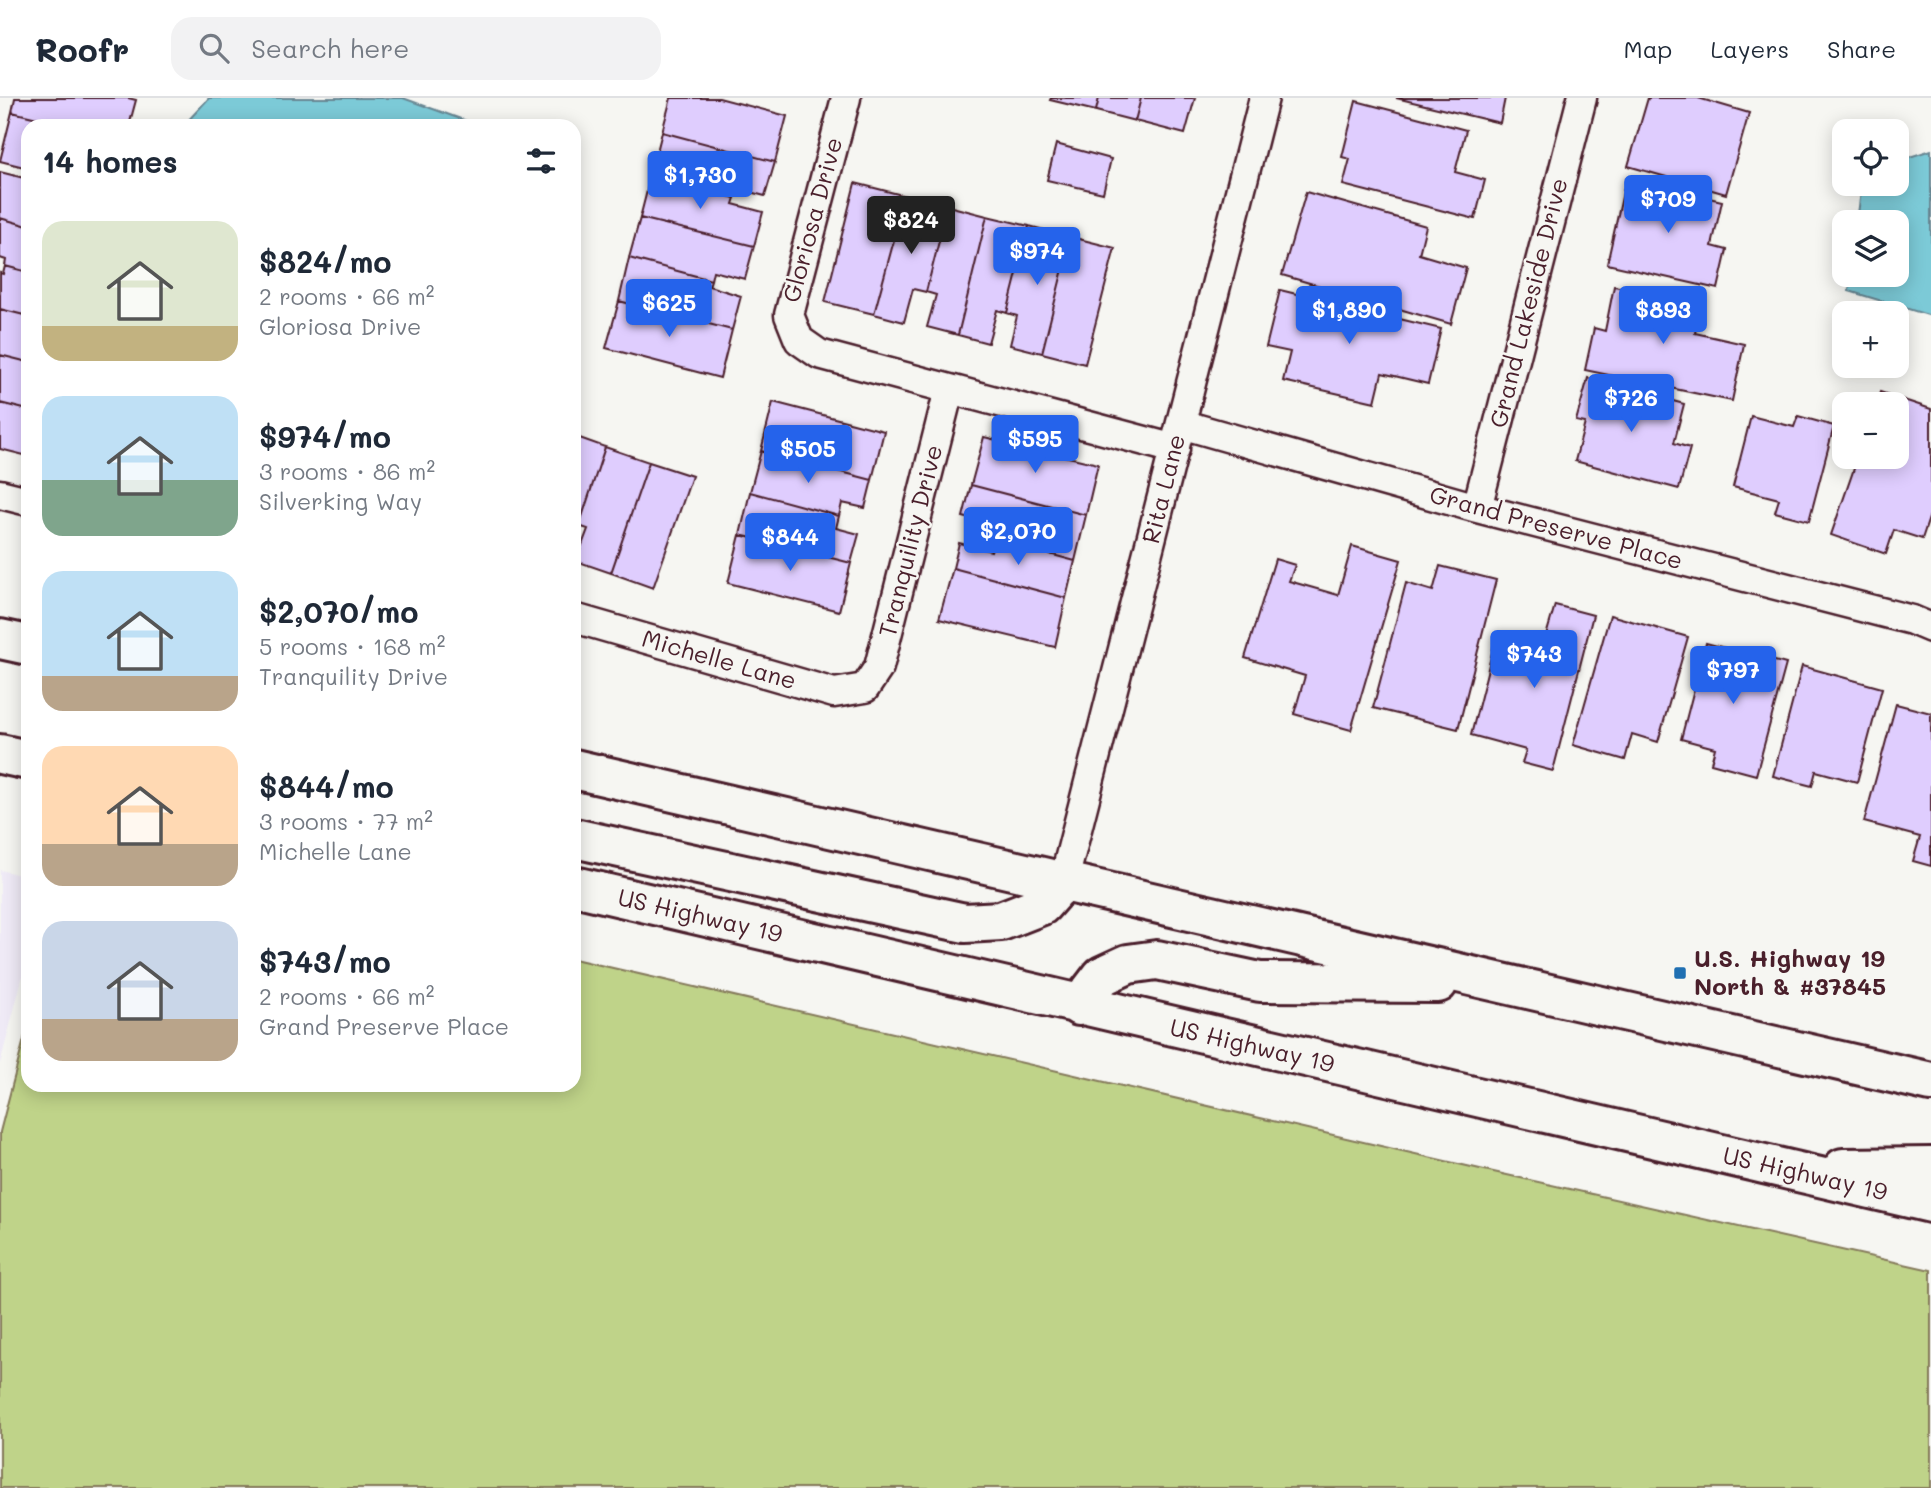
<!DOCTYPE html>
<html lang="en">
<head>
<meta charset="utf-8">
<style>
	:root { --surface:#fff; --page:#f2f2f3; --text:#1f2937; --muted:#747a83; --line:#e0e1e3; --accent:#2563eb }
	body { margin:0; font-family:Mali,sans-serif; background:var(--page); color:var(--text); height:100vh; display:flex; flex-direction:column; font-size:26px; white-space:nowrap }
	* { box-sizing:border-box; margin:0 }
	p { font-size:23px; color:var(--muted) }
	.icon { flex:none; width:38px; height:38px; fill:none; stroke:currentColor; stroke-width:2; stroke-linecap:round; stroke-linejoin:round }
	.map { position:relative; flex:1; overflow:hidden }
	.details { position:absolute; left:21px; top:21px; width:560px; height:973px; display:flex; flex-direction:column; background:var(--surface); border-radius:21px; box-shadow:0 4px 18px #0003 }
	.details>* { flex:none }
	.fabs { position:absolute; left:1832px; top:21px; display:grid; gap:14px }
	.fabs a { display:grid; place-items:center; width:77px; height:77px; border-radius:14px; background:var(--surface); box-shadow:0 4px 18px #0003; font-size:35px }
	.price { position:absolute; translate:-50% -60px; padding:0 16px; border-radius:7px; background:var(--accent); color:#fff; font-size:23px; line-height:46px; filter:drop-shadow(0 2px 4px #0008) }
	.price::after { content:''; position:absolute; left:50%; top:42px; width:21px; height:16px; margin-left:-10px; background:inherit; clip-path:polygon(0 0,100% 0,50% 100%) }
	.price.selected { background:#222; color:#fff }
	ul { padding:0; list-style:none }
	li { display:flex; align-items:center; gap:21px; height:175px; padding:0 21px }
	li span { display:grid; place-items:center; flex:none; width:196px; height:140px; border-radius:21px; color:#555 }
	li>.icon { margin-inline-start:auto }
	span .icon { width:84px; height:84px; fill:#fffc; stroke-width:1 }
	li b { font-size:30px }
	h2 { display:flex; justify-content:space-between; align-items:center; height:84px; padding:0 21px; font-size:30px }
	header { display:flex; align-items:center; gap:42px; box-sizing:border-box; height:98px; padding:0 35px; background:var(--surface); border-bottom:2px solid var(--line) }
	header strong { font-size:33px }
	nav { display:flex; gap:38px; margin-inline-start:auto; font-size:24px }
	.search { width:490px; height:63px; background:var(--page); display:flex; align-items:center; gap:18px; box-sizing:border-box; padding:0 24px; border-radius:21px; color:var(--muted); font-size:26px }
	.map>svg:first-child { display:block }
	.built { fill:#efeaf6 }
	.green { fill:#bfd389; stroke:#84795a; stroke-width:2 }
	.water { fill:#7bcad7; stroke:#678692; stroke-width:2 }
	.building { fill:#dfcdfe; stroke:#4a1f2b; stroke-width:2 }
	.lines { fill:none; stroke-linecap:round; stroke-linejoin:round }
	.minor-casing { stroke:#4a1f2b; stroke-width:33 }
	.trunk-casing { stroke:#4a1f2b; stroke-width:44 }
	.minor { stroke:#f6f6f2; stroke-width:28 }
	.trunk { stroke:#f6f6f2; stroke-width:38 }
	.poi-dot { fill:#1f6fb2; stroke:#f6f6f2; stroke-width:2.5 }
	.labels { text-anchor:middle; stroke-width:5; stroke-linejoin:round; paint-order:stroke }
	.street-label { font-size:24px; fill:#4a1f2b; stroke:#f6f6f2 }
	.poi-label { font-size:24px; font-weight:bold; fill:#4a1f2b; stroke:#f6f6f2; text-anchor:start }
</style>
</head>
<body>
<header>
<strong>Roofr</strong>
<div class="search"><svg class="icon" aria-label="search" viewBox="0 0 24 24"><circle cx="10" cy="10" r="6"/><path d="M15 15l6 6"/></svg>Search here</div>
<nav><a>Map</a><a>Layers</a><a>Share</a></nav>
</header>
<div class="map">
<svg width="1931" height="1390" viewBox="0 0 1931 1390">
	<rect width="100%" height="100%" fill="#f6f6f2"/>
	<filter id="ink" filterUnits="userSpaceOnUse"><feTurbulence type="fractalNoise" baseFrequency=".0143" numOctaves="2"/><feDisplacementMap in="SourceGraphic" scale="14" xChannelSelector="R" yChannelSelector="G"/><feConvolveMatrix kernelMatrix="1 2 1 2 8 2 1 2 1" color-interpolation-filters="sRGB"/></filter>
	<g filter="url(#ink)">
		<path class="built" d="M0 772 28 779V858L0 966Z"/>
		<path class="green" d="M574 861 1480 1071 1931 1172V1390H0V1034L28 926V987H574Z"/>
		<path class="water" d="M209 0H403L480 28H183Z
			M1931 52V218L1849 193 1851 177H1897V124H1857L1861 93 1866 86H1897V63Z"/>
		<path class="building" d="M15 0H128L136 2 129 28H71L12 14Z
			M671 0H719L787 18 775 64 662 34Z
			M1051 0H1099L1096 13 1050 2Z
			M1099 0H1141L1135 23 1096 13Z
			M1141 0H1195L1185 36 1135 23Z
			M1396 0H1505L1500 25Z
			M1648 0H1698L1749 15 1726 96 1628 68Z
			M1356 3 1466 32 1455 74 1485 82 1475 121 1343 87 1350 61 1342 59Z
			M12 14 71 28H28V70L0 63Z
			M662 34 775 64 765 98 738 91 735 100 651 77Z
			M1056 46 1111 61 1103 95 1047 82Z
			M0 74 28 81V128L0 120Z
			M651 77 735 100 733 106 763 114 754 148 640 120Z
			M1626 81 1722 103 1712 148 1727 152 1718 191 1607 166Z
			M855 85 906 98 874 216 825 204Z
			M1306 94 1426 128 1419 156 1466 170 1451 226 1282 177Z
			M906 98 948 108 926 194 913 191 904 224 874 216Z
			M948 108 987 118 958 237 927 229 936 197 926 194Z
			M987 118 1029 128 1007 215 997 212 988 245 958 237Z
			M0 120 28 128V174L5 168 6 162 0 160Z
			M640 120 754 148 745 181 713 173 711 182 629 160Z
			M1029 128 1071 139 1042 255 1010 247 1017 218 1007 215Z
			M1071 139 1115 150 1085 266 1042 255Z
			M629 160 711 182 709 188 741 198 732 232 619 203Z
			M5 168 28 174V218L0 211V175L3 176Z
			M1614 188 1701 206 1695 235 1744 246 1732 303 1585 272 1594 230 1605 233Z
			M1280 192 1441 231 1428 286 1382 275 1375 304 1283 283 1290 254 1266 249Z
			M619 203 732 232 720 280 606 250Z
			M0 211 28 218V264L0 257Z
			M0 257 28 264V312L0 305Z
			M1588 280 1684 306 1674 345 1690 350 1679 391 1575 363 1585 325 1576 323Z
			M1880 294 1931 311V414L1922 441 1894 432 1886 456 1831 437 1858 359H1897V306H1876Z
			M773 304 884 333 872 382 761 353Z
			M0 305 28 312V358L0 351Z
			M1751 318 1794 329 1798 318 1834 328 1809 423 1775 414 1779 401 1733 389Z
			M574 338 605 349 579 428 574 426Z
			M984 339 1098 366 1086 417 971 387Z
			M605 349 649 364 611 475 576 463 588 431 579 428Z
			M761 353 872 382 865 410 842 405 839 418 750 394Z
			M649 364 692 378 653 490 611 475Z
			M971 387 1086 417 1075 463 994 441 998 428 963 419Z
			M750 394 839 418 836 430 859 436 851 465 740 437Z
			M740 437 851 465 839 513 728 485Z
			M994 441 1075 463 1066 500 953 470 959 445 991 453Z
			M1352 448 1401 462 1351 632 1294 616 1305 578 1245 560 1275 461 1295 467 1289 483 1338 497Z
			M1440 468 1496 482 1458 631 1373 610 1406 485 1433 493Z
			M953 470 1066 500 1055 549 939 521Z
			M1555 507 1593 517 1553 673 1522 665 1526 652 1471 637 1495 543 1541 555Z
			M1610 517 1688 539 1658 644 1632 636 1625 662 1573 647Z
			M1706 545 1786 566 1756 677 1711 665 1715 650 1681 641Z
			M1802 568 1882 590 1857 684 1816 673 1812 688 1773 678Z
			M1896 606 1931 615V768L1913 763 1920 739 1864 724Z"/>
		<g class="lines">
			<defs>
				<path id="minor" d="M846 0 789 217 799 242 819 256 1175 351
					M1181 326 1477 410 1912 522 1931 530
					M0 396 28 403
					M1477 410 1582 0
					M574 520 834 595 865 590 879 569 949 292
					M1064 782 1264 0"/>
				<path id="trunk" d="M0 541 28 547
					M0 656 28 662
					M574 671 1931 984
					M574 740 965 825 1001 823 1042 807 1064 782
					M574 788 1931 1105
					M1079 908 1102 878 1128 866 1157 862 1260 884 1438 885
					M1843 1070 1931 1069"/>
			</defs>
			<use href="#minor" class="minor-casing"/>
			<use href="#trunk" class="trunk-casing"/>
			<use href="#minor" class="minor"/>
			<use href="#trunk" class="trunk"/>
		</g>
	</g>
	<rect class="poi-dot" x="1673" y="868" width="14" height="14" rx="3.5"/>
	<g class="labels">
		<g class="street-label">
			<text transform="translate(813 122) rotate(-75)" y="8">Gloriosa Drive</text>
			<text transform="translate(1529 205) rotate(-76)" y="8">Grand Lakeside Drive</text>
			<text transform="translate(1164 391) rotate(-76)" y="8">Rita Lane</text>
			<text transform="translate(1556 430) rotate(15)" y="8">Grand Preserve Place</text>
			<text transform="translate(911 443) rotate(-76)" y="8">Tranquility Drive</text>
			<text transform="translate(719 562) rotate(16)" y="8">Michelle Lane</text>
			<text transform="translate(700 818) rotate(13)" y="8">US Highway 19</text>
			<text transform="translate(1252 948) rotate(13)" y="8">US Highway 19</text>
			<text transform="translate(1805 1076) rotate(13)" y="8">US Highway 19</text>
		</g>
		<g class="poi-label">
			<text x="1694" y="869">U.S. Highway 19<tspan x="1694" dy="28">North &amp; #37845</tspan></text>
		</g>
	</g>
</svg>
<div class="fabs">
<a><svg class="icon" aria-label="locate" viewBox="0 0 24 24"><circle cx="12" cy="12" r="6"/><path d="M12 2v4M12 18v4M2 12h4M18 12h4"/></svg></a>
<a><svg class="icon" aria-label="layers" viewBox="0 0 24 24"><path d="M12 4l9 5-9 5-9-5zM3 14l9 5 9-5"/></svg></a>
<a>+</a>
<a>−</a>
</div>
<b class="price" style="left:700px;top:113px">$1,730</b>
<b class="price" style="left:1668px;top:137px">$709</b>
<b class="price selected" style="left:911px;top:158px">$824</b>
<b class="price" style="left:1037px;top:189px">$974</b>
<b class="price" style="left:669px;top:241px">$625</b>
<b class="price" style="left:1349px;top:248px">$1,890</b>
<b class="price" style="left:1663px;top:248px">$893</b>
<b class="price" style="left:1631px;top:336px">$726</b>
<b class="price" style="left:1035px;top:377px">$595</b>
<b class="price" style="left:808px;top:387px">$505</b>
<b class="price" style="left:1018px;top:469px">$2,070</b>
<b class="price" style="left:790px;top:475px">$844</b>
<b class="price" style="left:1534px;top:592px">$743</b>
<b class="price" style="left:1733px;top:608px">$797</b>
<section class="details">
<h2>14 homes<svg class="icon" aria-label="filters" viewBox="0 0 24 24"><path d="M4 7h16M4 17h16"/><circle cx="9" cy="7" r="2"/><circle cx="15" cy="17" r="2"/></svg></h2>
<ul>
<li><span style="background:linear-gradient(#dfe7d0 75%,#c2b280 0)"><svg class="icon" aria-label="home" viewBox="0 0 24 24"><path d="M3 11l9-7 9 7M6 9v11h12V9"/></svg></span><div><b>$824/mo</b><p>2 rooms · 66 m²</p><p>Gloriosa Drive</p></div></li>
<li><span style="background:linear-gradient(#bfe0f5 60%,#7fa58c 0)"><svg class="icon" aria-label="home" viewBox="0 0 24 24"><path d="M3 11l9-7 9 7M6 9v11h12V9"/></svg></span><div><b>$974/mo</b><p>3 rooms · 86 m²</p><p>Silverking Way</p></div></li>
<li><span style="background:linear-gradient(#bfe0f5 75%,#b9a48a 0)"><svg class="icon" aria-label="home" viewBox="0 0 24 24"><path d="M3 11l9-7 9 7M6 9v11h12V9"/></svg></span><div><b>$2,070/mo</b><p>5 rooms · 168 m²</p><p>Tranquility Drive</p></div></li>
<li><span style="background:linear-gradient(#ffd9b3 70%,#b9a48a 0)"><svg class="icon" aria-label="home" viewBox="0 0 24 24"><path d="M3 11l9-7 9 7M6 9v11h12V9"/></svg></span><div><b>$844/mo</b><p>3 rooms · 77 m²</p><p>Michelle Lane</p></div></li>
<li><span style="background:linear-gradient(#c9d6e8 70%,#b9a48a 0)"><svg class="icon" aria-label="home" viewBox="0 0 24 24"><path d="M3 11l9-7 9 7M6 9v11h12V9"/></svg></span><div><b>$743/mo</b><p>2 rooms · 66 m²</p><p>Grand Preserve Place</p></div></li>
</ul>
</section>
</div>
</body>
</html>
